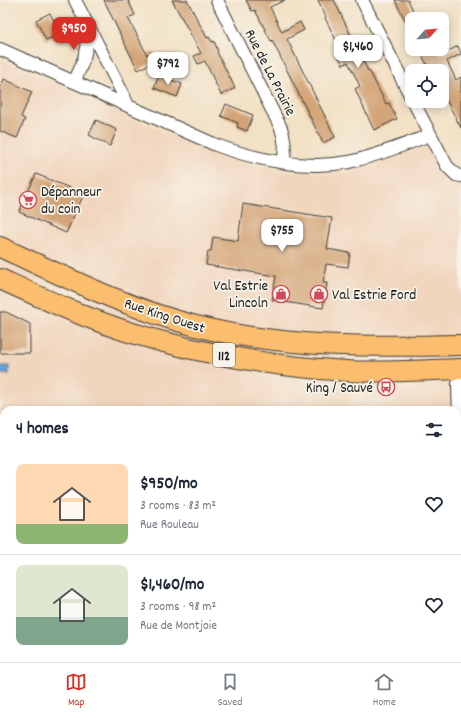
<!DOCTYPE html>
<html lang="en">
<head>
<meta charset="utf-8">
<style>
	:root { --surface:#fff; --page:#f2f2f3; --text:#1f2937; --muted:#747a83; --line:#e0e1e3; --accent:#d93025 }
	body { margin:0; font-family:Dekko,sans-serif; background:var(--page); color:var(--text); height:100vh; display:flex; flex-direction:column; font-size:15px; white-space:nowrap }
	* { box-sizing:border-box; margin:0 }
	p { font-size:13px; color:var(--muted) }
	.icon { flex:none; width:22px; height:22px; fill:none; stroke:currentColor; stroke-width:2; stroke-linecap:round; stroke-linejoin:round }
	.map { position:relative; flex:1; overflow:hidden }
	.panel { position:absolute; left:0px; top:406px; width:461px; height:256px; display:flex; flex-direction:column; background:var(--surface); border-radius:12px 12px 0 0; box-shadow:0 2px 10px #0003 }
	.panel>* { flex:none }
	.needle { width:26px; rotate:63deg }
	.buttons { position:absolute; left:405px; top:12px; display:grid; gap:8px }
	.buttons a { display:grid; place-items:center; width:44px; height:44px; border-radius:8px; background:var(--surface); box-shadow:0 2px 10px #0003; font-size:20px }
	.price { position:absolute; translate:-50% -34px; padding:0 9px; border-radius:8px; background:#fff; color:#222; font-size:13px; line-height:26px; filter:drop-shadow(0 1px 2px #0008) }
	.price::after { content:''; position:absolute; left:50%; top:24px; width:12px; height:9px; margin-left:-6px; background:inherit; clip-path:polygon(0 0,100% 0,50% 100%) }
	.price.current { background:var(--accent); color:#fff }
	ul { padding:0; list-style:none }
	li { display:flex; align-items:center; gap:12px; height:100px; padding:0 16px }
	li+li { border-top:1px solid var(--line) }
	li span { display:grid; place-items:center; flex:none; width:112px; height:80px; border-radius:8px; color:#555 }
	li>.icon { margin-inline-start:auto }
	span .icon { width:48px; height:48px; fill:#fffc; stroke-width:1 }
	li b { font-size:17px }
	h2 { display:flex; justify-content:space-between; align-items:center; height:48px; padding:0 16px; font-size:17px }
	.tab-bar { display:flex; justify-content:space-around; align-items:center; height:56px; border-top:1px solid var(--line); background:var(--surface); font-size:11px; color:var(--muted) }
	.tab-bar a { display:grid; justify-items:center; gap:2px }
	.tab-bar .current { color:var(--accent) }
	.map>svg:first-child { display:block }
	.built { fill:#f1d5bd; fill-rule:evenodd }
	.forest { fill:#60b380; stroke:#3e684e }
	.water { fill:#63a3d6; stroke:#406079 }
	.building { fill:#d3a477 }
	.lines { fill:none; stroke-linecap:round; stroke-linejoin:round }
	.minor-casing { stroke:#3c3a35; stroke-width:14 }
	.primary-casing { stroke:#3c3a35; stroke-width:22 }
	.minor { stroke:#fff; stroke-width:12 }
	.primary { stroke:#fbbd6e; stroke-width:20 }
	.labels { text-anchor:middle; stroke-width:3.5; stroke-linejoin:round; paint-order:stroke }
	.shield { fill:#f7f3e8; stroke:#5e5c59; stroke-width:1 }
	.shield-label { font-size:14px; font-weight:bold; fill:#1c1c1c }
	.street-label { font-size:15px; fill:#1c1c1c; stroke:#f7f3e8 }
	.poi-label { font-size:15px; fill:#1c1c1c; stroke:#f7f3e8; text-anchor:start }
</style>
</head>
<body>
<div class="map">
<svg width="461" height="662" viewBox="0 0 461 662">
	<rect width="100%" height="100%" fill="#f7f3e8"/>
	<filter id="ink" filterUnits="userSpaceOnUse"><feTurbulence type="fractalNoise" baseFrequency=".025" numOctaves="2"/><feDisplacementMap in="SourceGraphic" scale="8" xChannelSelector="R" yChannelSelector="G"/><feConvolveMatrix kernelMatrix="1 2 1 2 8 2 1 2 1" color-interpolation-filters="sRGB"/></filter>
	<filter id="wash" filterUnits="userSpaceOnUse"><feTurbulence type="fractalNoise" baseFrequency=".012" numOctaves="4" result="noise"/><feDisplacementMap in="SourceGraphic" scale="16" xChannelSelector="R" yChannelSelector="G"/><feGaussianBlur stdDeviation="0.9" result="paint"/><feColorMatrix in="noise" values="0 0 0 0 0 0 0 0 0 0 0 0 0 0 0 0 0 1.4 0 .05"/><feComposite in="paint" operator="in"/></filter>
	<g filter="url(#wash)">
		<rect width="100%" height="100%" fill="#f2e1c5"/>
		<path class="built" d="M0 59 204 150 231 160 258 167 280 171 310 173H334L358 169 376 164 405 153 421 148 427 149 432 154 438 168 447 180 461 185V662H0ZM4 410H457V658H4Z"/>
		<path class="forest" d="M164 658H245L246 662H206Z"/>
		<path class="water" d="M0 366H9V374H0Z"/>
		<g id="blocks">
			<path class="building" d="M104 0H128L135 15 128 18 136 33 147 55 153 52 157 60 138 70 121 36Z
				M172 0H187L207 38 209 37 212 42 214 41 218 51 217 52 235 88 221 95 205 61 198 64 194 56 201 53Z
				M246 0H285L270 7 282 32 300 22 304 30 287 39 335 137 323 143 272 40 271 41 255 10 252 11Z
				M318 0H334L368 71 369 70 386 104 389 103 397 119 374 130 355 89 360 86 348 62 343 65 338 55 340 54 338 48H340L325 18 326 17Z
				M395 0H408L417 19H412V34Z
				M50 13 60 34 46 40 36 20Z
				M458 46 461 54 447 61 456 80 461 77V128L442 92V71H430L419 49H437L440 55 442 53 443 54Z
				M159 75 182 84 177 97 154 88Z
				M4 79 32 92 21 117 25 119 17 138 0 131V88Z
				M226 104 253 115 247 131 237 127 238 123 221 116Z
				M96 120 117 130 110 146 89 135Z
				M36 174 84 194 66 233 19 212Z
				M243 204 332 218 327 249 350 253 348 267 326 264 323 283H327L323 308 272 300 276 276 206 265 208 251H211L213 237 238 241Z
				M0 312H6L30 324V353H0Z"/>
		</g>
	</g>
	<g filter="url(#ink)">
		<use href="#blocks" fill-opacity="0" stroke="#3c3a35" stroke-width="1"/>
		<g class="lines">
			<defs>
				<path id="minor" d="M75 0 124 96 128 106
					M217 0 281 128C285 140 286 149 283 162
					M362 0 412 99
					M0 49 216 145C257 160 305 170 349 162 377 156 404 145 430 135
					M74 82C83 64 89 48 86 27
					M413 101 447 166 456 175 461 176
					M461 378 458 384 460 459 461 467
					M457 647 461 634
					M446 662 450 658"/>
				<path id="primary" d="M0 247C64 276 128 309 196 326 282 348 373 347 461 345
					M0 279C42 298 85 318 129 332 199 354 273 366 346 371 384 373 423 370 461 369"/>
			</defs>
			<use href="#minor" class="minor-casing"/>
			<use href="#primary" class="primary-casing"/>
			<use href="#minor" class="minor"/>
			<use href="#primary" class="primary"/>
		</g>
	</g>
	<defs>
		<symbol id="supermarket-ring" viewBox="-11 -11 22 22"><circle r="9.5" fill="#f7f3e8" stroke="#d1495b" stroke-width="1.5"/><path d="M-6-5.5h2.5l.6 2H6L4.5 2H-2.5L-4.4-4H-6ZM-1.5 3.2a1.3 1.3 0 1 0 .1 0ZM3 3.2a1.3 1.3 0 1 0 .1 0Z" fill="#d1495b"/></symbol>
		<symbol id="shop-ring" viewBox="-11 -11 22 22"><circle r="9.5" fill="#f7f3e8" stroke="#d1495b" stroke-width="1.5"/><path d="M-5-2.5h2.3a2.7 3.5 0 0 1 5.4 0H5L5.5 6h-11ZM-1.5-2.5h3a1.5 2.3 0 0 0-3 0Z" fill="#d1495b"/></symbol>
		<symbol id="bus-ring" viewBox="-11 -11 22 22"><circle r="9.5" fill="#f7f3e8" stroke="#d1495b" stroke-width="1.5"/><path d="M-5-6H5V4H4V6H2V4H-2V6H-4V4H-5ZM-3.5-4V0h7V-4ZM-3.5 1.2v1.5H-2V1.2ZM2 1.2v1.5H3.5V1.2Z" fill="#d1495b"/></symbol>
	</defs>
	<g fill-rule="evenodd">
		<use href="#supermarket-ring" x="18" y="190" width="20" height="20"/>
		<use href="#shop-ring" x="271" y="284" width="20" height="20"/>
		<use href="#shop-ring" x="309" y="284" width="20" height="20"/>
		<use href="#bus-ring" x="376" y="377" width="20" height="20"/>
	</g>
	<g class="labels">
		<rect class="shield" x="213" y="343" width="22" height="24" rx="3"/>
		<g class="shield-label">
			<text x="224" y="360">112</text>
		</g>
		<g class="street-label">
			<text transform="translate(271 72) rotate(63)" y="5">Rue de La Prairie</text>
			<text transform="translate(165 315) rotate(18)" y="5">Rue King Ouest</text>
		</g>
		<g class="poi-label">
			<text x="41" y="196">Dépanneur<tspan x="41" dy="17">du coin</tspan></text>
			<text x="268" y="290" text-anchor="end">Val Estrie<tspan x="268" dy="17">Lincoln</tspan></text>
			<text x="332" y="299">Val Estrie Ford</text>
			<text x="373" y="392" text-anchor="end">King / Sauvé</text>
		</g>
	</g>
</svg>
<div class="buttons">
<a><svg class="needle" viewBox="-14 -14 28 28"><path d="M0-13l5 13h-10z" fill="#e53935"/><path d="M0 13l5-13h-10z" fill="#747a83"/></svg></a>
<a><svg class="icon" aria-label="locate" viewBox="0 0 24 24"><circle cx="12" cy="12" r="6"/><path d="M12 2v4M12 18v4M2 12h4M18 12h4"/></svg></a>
</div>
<b class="price current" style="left:74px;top:51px">$950</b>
<b class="price" style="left:358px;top:69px">$1,460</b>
<b class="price" style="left:168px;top:86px">$792</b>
<b class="price" style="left:282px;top:253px">$755</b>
<section class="panel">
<h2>4 homes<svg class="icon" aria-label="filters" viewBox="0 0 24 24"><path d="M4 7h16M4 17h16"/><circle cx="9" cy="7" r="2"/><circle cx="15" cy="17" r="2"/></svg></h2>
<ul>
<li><span style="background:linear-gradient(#ffd9b3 75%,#8fb573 0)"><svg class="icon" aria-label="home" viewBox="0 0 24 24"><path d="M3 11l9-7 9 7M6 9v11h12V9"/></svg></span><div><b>$950/mo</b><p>3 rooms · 83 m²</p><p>Rue Rouleau</p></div><svg class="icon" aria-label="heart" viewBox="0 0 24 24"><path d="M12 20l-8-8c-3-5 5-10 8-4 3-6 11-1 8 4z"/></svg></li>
<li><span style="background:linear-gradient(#dfe7d0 65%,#7fa58c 0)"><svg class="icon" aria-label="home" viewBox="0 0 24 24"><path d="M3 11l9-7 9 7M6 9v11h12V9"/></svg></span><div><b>$1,460/mo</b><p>3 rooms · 98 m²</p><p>Rue de Montjoie</p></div><svg class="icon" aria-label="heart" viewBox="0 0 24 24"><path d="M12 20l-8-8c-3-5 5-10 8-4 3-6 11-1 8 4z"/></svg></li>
</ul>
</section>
</div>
<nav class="tab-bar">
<a class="current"><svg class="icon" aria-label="map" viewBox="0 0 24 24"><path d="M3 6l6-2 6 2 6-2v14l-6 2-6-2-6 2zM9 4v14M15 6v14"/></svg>Map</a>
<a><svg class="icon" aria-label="saved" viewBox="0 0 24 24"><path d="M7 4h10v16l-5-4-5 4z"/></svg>Saved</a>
<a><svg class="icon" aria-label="home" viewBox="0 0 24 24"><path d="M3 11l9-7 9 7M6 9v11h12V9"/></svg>Home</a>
</nav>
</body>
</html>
